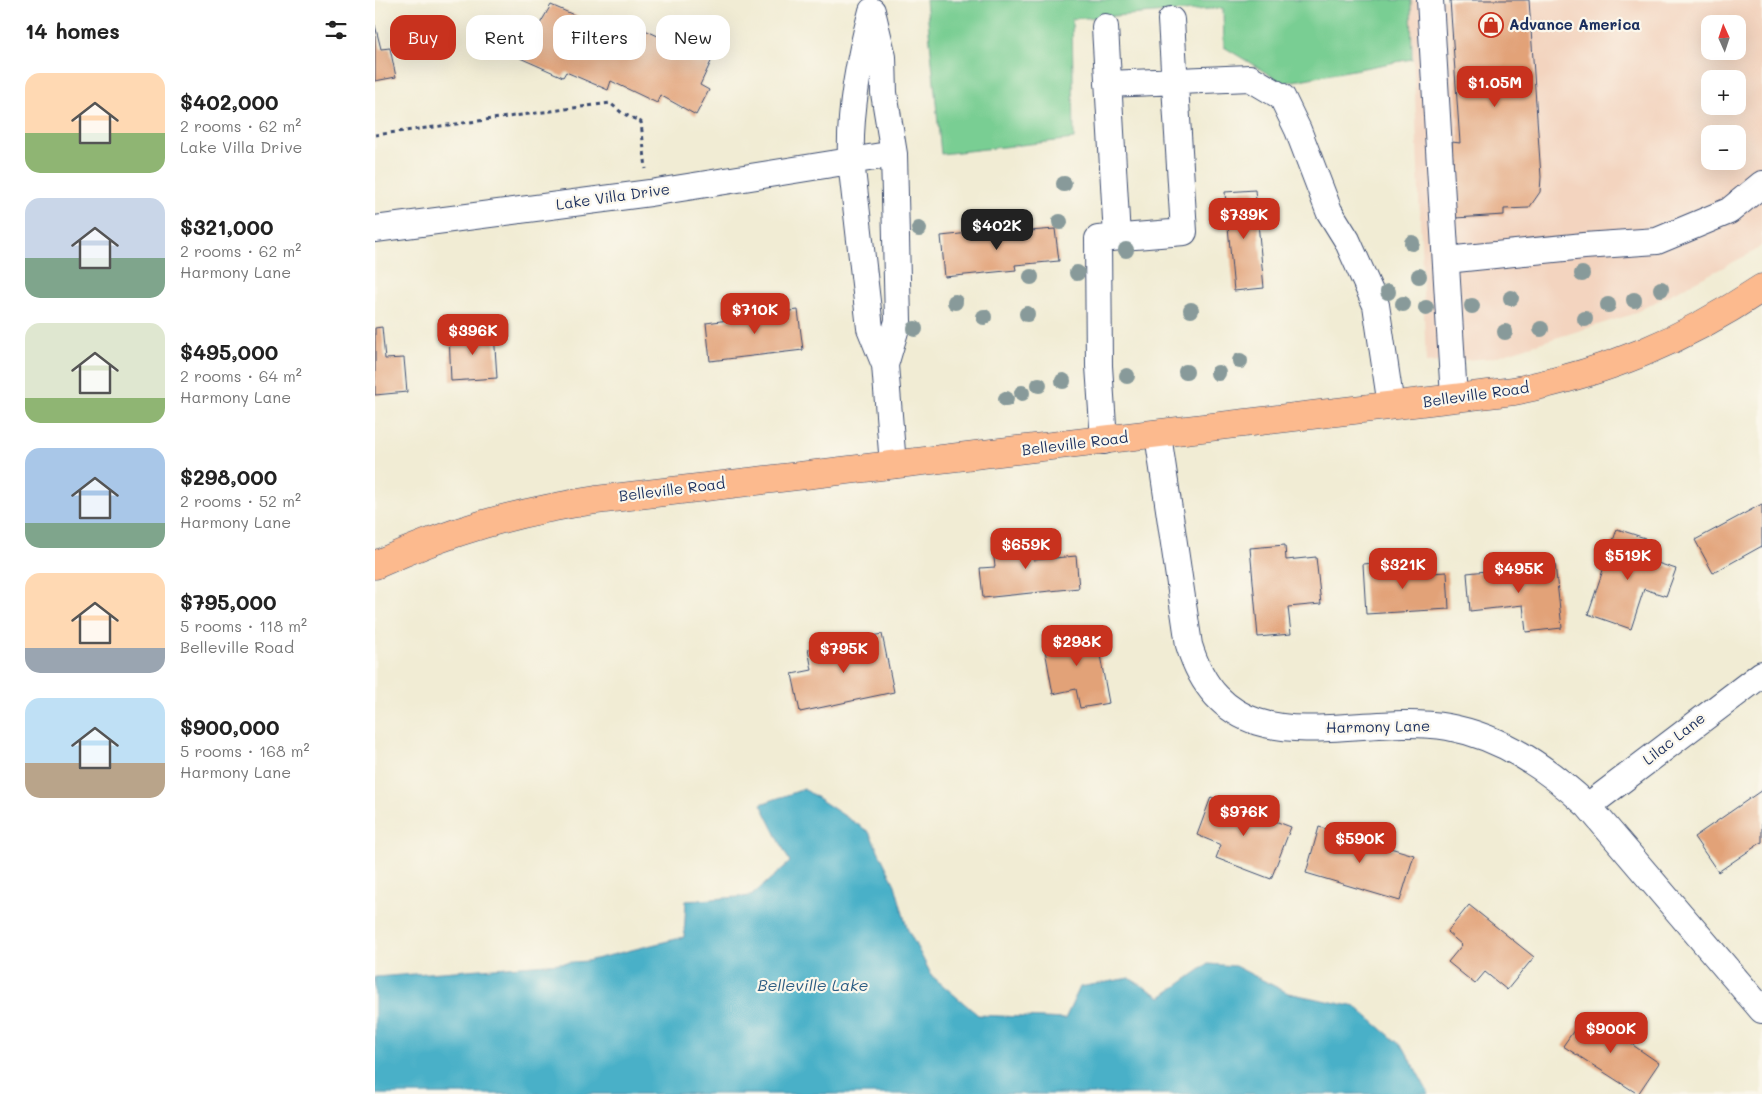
<!DOCTYPE html>
<html lang="en">
<head>
<meta charset="utf-8">
<style>
	:root { --surface:#fff; --page:#f2f2f2; --text:#222; --muted:#767676; --accent:#c8321e }
	body { margin:0; font-family:Mali,sans-serif; background:var(--page); color:var(--text); height:100vh; display:flex; flex-direction:column; font-size:19px; white-space:nowrap }
	* { box-sizing:border-box; margin:0 }
	p { font-size:16px; color:var(--muted) }
	.icon { flex:none; width:28px; height:28px; fill:none; stroke:currentColor; stroke-width:2; stroke-linecap:round; stroke-linejoin:round }
	.map { position:relative; flex:1; overflow:hidden }
	.side { display:flex; flex-direction:column; background:var(--surface); width:375px }
	.side>* { flex:none }
	.top-card { position:absolute; left:15px; top:15px; width:475px; height:45px; display:flex; gap:10px }
	.needle { width:32px; rotate:357deg }
	.buttons { position:absolute; left:1326px; top:15px; display:grid; gap:10px }
	.buttons a { display:grid; place-items:center; width:45px; height:45px; border-radius:10px; background:var(--surface); box-shadow:0 5px 20px #0002; font-size:25px }
	.price { position:absolute; translate:-50% -42px; padding:0 11px; border-radius:10px; background:var(--accent); color:#fff; font-size:16px; line-height:32px; filter:drop-shadow(0 1px 2px #0008) }
	.price::after { content:''; position:absolute; left:50%; top:30px; width:15px; height:11px; margin-left:-8px; background:inherit; clip-path:polygon(0 0,100% 0,50% 100%) }
	.price.active { background:#222; color:#fff }
	ul { padding:0; list-style:none }
	li { display:flex; align-items:center; gap:15px; height:125px; padding:0 25px }
	li span { display:grid; place-items:center; flex:none; width:140px; height:100px; border-radius:15px; color:#555 }
	li>.icon { margin-inline-start:auto }
	span .icon { width:60px; height:60px; fill:#fffc; stroke-width:1 }
	li b { font-size:21px }
	h2 { display:flex; justify-content:space-between; align-items:center; height:60px; padding:0 25px; font-size:21px }
	.pill { padding:0 18px; border-radius:15px; background:var(--surface); box-shadow:0 5px 20px #0002; font-size:18px; line-height:45px }
	.pill.active { background:var(--accent); color:#fff }
	main { display:flex; flex:1; min-height:0 }
	.map>svg:first-child { display:block }
	.built { fill:#f3d4bf; fill-rule:evenodd }
	.green { fill:#79ce93; stroke:#4a7e78 }
	.water { fill:#49b0c8; stroke:#327093 }
	.building { fill:#e2a278 }
	.lines { fill:none; stroke-linecap:round; stroke-linejoin:round }
	.minor-casing { stroke:#3b4b70; stroke-width:28 }
	.major-casing { stroke:#3b4b70; stroke-width:29 }
	.path { stroke:#3b4b70; stroke-width:3; stroke-dasharray:4 4; stroke-linecap:butt }
	.minor { stroke:#fff; stroke-width:26 }
	.major { stroke:#fcba8e; stroke-width:28 }
	.tree { fill:#889a9a }
	.labels { text-anchor:middle; stroke-width:4.5; stroke-linejoin:round; paint-order:stroke }
	.poi-label { font-size:15px; font-weight:bold; fill:#1b2f5e; stroke:#fbf7ec; text-anchor:start }
	.street-label { font-size:15px; fill:#1b2f5e; stroke:#fbf7ec }
	.water-label { font-size:16px; font-style:italic; fill:#2b5c83; stroke:#fbf7ec }
</style>
</head>
<body>
<main>
<section class="side">
<h2>14 homes<svg class="icon" aria-label="filters" viewBox="0 0 24 24"><path d="M4 7h16M4 17h16"/><circle cx="9" cy="7" r="2"/><circle cx="15" cy="17" r="2"/></svg></h2>
<ul>
<li><span style="background:linear-gradient(#ffd9b3 60%,#8fb573 0)"><svg class="icon" aria-label="home" viewBox="0 0 24 24"><path d="M3 11l9-7 9 7M6 9v11h12V9"/></svg></span><div><b>$402,000</b><p>2 rooms · 62 m²</p><p>Lake Villa Drive</p></div></li>
<li><span style="background:linear-gradient(#c9d6e8 60%,#7fa58c 0)"><svg class="icon" aria-label="home" viewBox="0 0 24 24"><path d="M3 11l9-7 9 7M6 9v11h12V9"/></svg></span><div><b>$321,000</b><p>2 rooms · 62 m²</p><p>Harmony Lane</p></div></li>
<li><span style="background:linear-gradient(#dfe7d0 75%,#8fb573 0)"><svg class="icon" aria-label="home" viewBox="0 0 24 24"><path d="M3 11l9-7 9 7M6 9v11h12V9"/></svg></span><div><b>$495,000</b><p>2 rooms · 64 m²</p><p>Harmony Lane</p></div></li>
<li><span style="background:linear-gradient(#a9c7e8 75%,#7fa58c 0)"><svg class="icon" aria-label="home" viewBox="0 0 24 24"><path d="M3 11l9-7 9 7M6 9v11h12V9"/></svg></span><div><b>$298,000</b><p>2 rooms · 52 m²</p><p>Harmony Lane</p></div></li>
<li><span style="background:linear-gradient(#ffd9b3 75%,#9aa5b1 0)"><svg class="icon" aria-label="home" viewBox="0 0 24 24"><path d="M3 11l9-7 9 7M6 9v11h12V9"/></svg></span><div><b>$795,000</b><p>5 rooms · 118 m²</p><p>Belleville Road</p></div></li>
<li><span style="background:linear-gradient(#bfe0f5 65%,#b9a48a 0)"><svg class="icon" aria-label="home" viewBox="0 0 24 24"><path d="M3 11l9-7 9 7M6 9v11h12V9"/></svg></span><div><b>$900,000</b><p>5 rooms · 168 m²</p><p>Harmony Lane</p></div></li>
</ul>
</section>
<div class="map">
<svg width="1387" height="1094" viewBox="0 0 1387 1094">
	<rect width="100%" height="100%" fill="#fbf7ec"/>
	<filter id="ink" filterUnits="userSpaceOnUse"><feTurbulence type="fractalNoise" baseFrequency=".02" numOctaves="2"/><feDisplacementMap in="SourceGraphic" scale="10" xChannelSelector="R" yChannelSelector="G"/><feConvolveMatrix kernelMatrix="1 2 1 2 8 2 1 2 1" color-interpolation-filters="sRGB"/></filter>
	<filter id="wash" filterUnits="userSpaceOnUse"><feTurbulence type="fractalNoise" baseFrequency=".0096" numOctaves="4" result="noise"/><feDisplacementMap in="SourceGraphic" scale="20" xChannelSelector="R" yChannelSelector="G"/><feGaussianBlur stdDeviation="1.12" result="paint"/><feColorMatrix in="noise" values="0 0 0 0 0 0 0 0 0 0 0 0 0 0 0 0 0 1.4 0 .05"/><feComposite in="paint" operator="in"/></filter>
	<g filter="url(#wash)">
		<rect width="100%" height="100%" fill="#f1ecd4"/>
		<path class="built" d="M1036 0H1387V245L1380 251 1255 315 1116 358 1051 363ZM1335 24H1362V51H1335ZM1335 79H1362V106H1335ZM1335 134H1362V161H1335Z"/>
		<path class="green" d="M551 0H1036L1037 59 908 83 849 47 848 8 697 19 699 139 566 154Z"/>
		<path class="water" d="M429 789 494 832 520 885 532 928 557 976 603 1015 690 1019 705 987 754 978 786 997 833 964 860 966 913 993 981 1007 1029 1048 1054 1094H0V977L212 961 309 937 311 901 376 896 415 862 386 804Z"/>
		<g id="blocks">
			<path class="building" d="M1075 0H1154L1166 177 1165 192 1154 208 1129 209V215L1080 218 1077 142 1085 143Z
				M176 5 215 22 217 16 257 34 259 25 298 43 302 35 340 53 325 85 334 90 321 115 285 95 282 103 236 81 233 90 191 72 188 77 145 58Z
				M0 25 6 49 15 48 21 77 0 81Z
				M880 190 889 288 859 291 852 216 846 217 845 205 851 204 850 192Z
				M642 228V232L680 229 684 261 640 265 641 270 570 277 566 236Z
				M392 307V314L423 310 428 350 335 361 331 323 376 317 375 309Z
				M7 327 10 359 29 358 32 392 0 395V328Z
				M119 332 122 378 76 381 74 334Z
				M1387 504V546L1338 573 1320 540Z
				M1242 529 1270 538 1264 557 1301 569 1291 596 1269 589 1256 629 1213 614Z
				M656 535 658 560 701 556 704 588 608 598 605 568 620 567 617 539Z
				M910 545 911 560 941 557 946 604 913 607 916 634 883 637 875 548Z
				M1022 561 1023 575 1072 572 1074 609 991 614 988 564Z
				M1180 564 1187 628 1151 632 1148 605 1095 611 1092 573Z
				M720 629 734 703 705 708 701 689 678 694 668 639Z
				M507 634 519 692 425 712 417 674 437 670 433 649Z
				M1387 790V842L1343 872 1319 837Z
				M836 797 916 827 896 879 841 858 846 845 822 835Z
				M944 827 1039 855 1025 901 931 873Z
				M1094 905 1159 957 1132 990 1110 972 1100 984 1073 962 1087 945 1072 932Z
				M1211 1013 1284 1063 1263 1094 1188 1046Z"/>
		</g>
	</g>
	<g filter="url(#ink)">
		<use href="#blocks" fill-opacity="0" stroke="#3b4b70" stroke-width="1"/>
		<g class="lines">
			<defs>
				<path id="minor" d="M1055 0 1079 398
					M730 27 742 237
					M733 84 875 78 907 97 923 130 954 211 972 240 1001 305 1016 406
					M0 229 275 193 519 154
					M1071 260 1209 246 1282 241 1354 211 1387 184
					M510 365 523 321 519 154 509 93 508 57 497 11C484 59 474 111 476 161L495 328 510 365 518 465
					M783 435 814 645C854 775 978 710 1073 727 1128 737 1173 769 1213 806L1387 1010
					M729 441 724 366 723 239 809 232 796 20
					M1213 806 1387 674"/>
				<path id="major" d="M0 565C75 531 140 512 221 500L1139 391C1232 372 1308 341 1387 288"/>
			</defs>
			<use href="#minor" class="minor-casing"/>
			<use href="#major" class="major-casing"/>
			<path class="path" d="M0 135 235 103 247 113 266 122 271 169"/>
			<use href="#minor" class="minor"/>
			<use href="#major" class="major"/>
		</g>
		<g class="tree">
			<circle cx="689" cy="184" r="8"/>
			<circle cx="685" cy="222" r="8"/>
			<circle cx="544" cy="229" r="8"/>
			<circle cx="1037" cy="243" r="8"/>
			<circle cx="751" cy="250" r="8"/>
			<circle cx="702" cy="273" r="8"/>
			<circle cx="1207" cy="274" r="8"/>
			<circle cx="1044" cy="276" r="8"/>
			<circle cx="656" cy="277" r="8"/>
			<circle cx="1286" cy="289" r="8"/>
			<circle cx="1013" cy="292" r="8"/>
			<circle cx="1136" cy="298" r="8"/>
			<circle cx="1259" cy="300" r="8"/>
			<circle cx="580" cy="302" r="8"/>
			<circle cx="1028" cy="304" r="8"/>
			<circle cx="1233" cy="305" r="8"/>
			<circle cx="1097" cy="306" r="8"/>
			<circle cx="1051" cy="308" r="8"/>
			<circle cx="816" cy="310" r="8"/>
			<circle cx="652" cy="314" r="8"/>
			<circle cx="609" cy="317" r="8"/>
			<circle cx="1210" cy="319" r="8"/>
			<circle cx="540" cy="329" r="8"/>
			<circle cx="1166" cy="329" r="8"/>
			<circle cx="1130" cy="332" r="8"/>
			<circle cx="865" cy="361" r="8"/>
			<circle cx="811" cy="372" r="8"/>
			<circle cx="843" cy="373" r="8"/>
			<circle cx="752" cy="376" r="8"/>
			<circle cx="688" cy="381" r="8"/>
			<circle cx="664" cy="385" r="8"/>
			<circle cx="647" cy="393" r="8"/>
			<circle cx="631" cy="399" r="8"/>
		</g>
	</g>
	<defs>
		<symbol id="shop-ring" viewBox="-11 -11 22 22"><circle r="9.5" fill="#fbf7ec" stroke="#c8321e" stroke-width="1.5"/><path d="M-5-2.5h2.3a2.7 3.5 0 0 1 5.4 0H5L5.5 6h-11ZM-1.5-2.5h3a1.5 2.3 0 0 0-3 0Z" fill="#c8321e"/></symbol>
	</defs>
	<g fill-rule="evenodd">
		<use href="#shop-ring" x="1102" y="11" width="28" height="28"/>
	</g>
	<g class="labels">
		<g class="poi-label">
			<text x="1134" y="30">Advance America</text>
		</g>
		<g class="street-label">
			<text transform="translate(238 197) rotate(-8)" y="5">Lake Villa Drive</text>
			<text transform="translate(1101 395) rotate(-8)" y="5">Belleville Road</text>
			<text transform="translate(700 444) rotate(-7)" y="5">Belleville Road</text>
			<text transform="translate(297 490) rotate(-7)" y="5">Belleville Road</text>
			<text transform="translate(1003 727) rotate(-1)" y="5">Harmony Lane</text>
			<text transform="translate(1299 739) rotate(-38)" y="5">Lilac Lane</text>
		</g>
		<g class="water-label">
			<text x="438" y="991">Belleville Lake</text>
		</g>
	</g>
</svg>
<div class="buttons">
<a><svg class="needle" viewBox="-14 -14 28 28"><path d="M0-13l5 13h-10z" fill="#e53935"/><path d="M0 13l5-13h-10z" fill="#767676"/></svg></a>
<a>+</a>
<a>−</a>
</div>
<b class="price" style="left:1120px;top:108px">$1.05M</b>
<b class="price" style="left:869px;top:240px">$739K</b>
<b class="price active" style="left:622px;top:251px">$402K</b>
<b class="price" style="left:380px;top:335px">$710K</b>
<b class="price" style="left:98px;top:356px">$396K</b>
<b class="price" style="left:651px;top:570px">$659K</b>
<b class="price" style="left:1253px;top:581px">$519K</b>
<b class="price" style="left:1028px;top:590px">$321K</b>
<b class="price" style="left:1144px;top:594px">$495K</b>
<b class="price" style="left:702px;top:667px">$298K</b>
<b class="price" style="left:469px;top:674px">$795K</b>
<b class="price" style="left:869px;top:837px">$976K</b>
<b class="price" style="left:985px;top:864px">$590K</b>
<b class="price" style="left:1236px;top:1054px">$900K</b>
<div class="top-card">
<a class="pill active">Buy</a>
<a class="pill">Rent</a>
<a class="pill">Filters</a>
<a class="pill">New</a>
</div>
</div>
</main>
</body>
</html>
